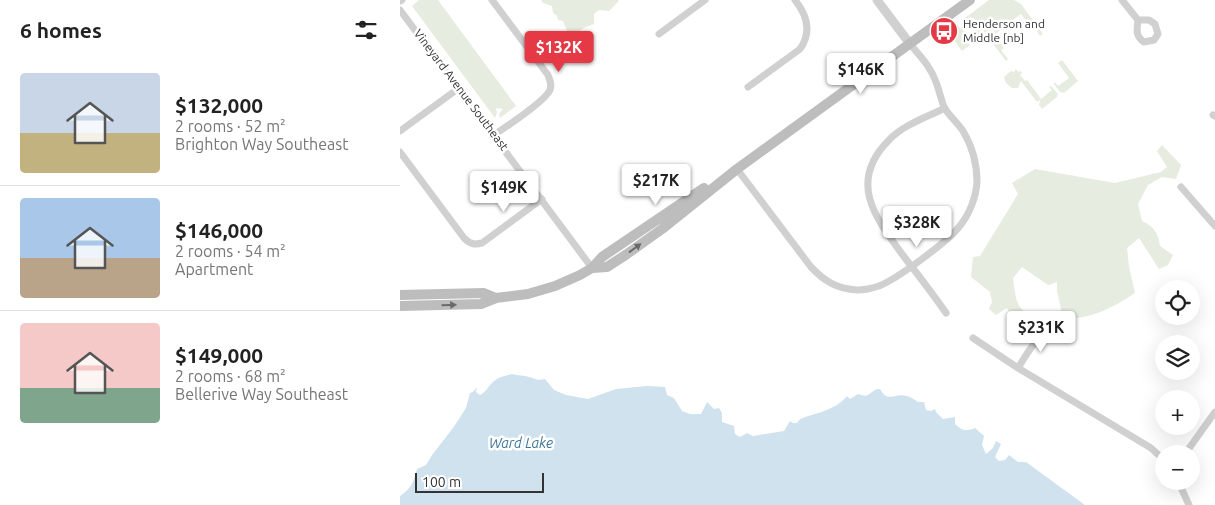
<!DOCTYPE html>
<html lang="en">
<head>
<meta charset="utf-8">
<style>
	:root { --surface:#fff; --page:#f6f6f6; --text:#222; --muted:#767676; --line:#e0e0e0; --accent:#e63946 }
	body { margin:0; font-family:Ubuntu,sans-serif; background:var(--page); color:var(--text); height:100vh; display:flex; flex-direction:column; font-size:19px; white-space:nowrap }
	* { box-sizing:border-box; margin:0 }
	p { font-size:16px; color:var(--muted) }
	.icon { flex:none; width:28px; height:28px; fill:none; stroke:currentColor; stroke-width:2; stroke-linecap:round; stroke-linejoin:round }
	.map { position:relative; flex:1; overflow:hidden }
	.details { display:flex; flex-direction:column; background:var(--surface); width:400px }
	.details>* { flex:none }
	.buttons { position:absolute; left:755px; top:280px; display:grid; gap:10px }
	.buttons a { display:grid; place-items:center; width:45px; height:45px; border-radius:50%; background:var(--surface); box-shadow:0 5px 20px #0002; font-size:25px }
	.scale { position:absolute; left:15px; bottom:12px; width:129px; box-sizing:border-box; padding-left:5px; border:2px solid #333; border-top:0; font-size:14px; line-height:18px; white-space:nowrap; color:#333; -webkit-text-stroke:4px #fff; paint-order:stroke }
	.price { position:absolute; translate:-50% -42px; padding:0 11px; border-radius:5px; background:#fff; color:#222; font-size:16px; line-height:32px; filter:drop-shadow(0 1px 2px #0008) }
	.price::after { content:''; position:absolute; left:50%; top:30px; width:15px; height:11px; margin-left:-8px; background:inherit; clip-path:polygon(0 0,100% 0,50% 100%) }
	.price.active { background:var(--accent); color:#fff }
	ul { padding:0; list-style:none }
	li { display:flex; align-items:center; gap:15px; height:125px; padding:0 20px }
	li+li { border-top:1px solid var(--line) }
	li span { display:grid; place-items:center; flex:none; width:140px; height:100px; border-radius:5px; color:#555 }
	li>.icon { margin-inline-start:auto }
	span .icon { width:60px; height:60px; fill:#fffc; stroke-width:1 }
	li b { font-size:21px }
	h2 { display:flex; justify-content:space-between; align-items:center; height:60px; padding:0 20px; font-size:21px }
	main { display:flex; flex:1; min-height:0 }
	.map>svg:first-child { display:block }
	.green { fill:#e6ecdf }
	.water { fill:#cfe2ee }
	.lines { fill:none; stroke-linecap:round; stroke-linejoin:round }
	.minor { stroke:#d0d0d0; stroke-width:7 }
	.tertiary { stroke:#d0d0d0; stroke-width:9 }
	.secondary { stroke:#bdbdbd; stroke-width:10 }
	.oneway { fill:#6a6a6a }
	.labels { text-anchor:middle; stroke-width:5; stroke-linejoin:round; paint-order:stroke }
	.poi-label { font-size:12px; fill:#333; stroke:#fff; text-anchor:start }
	.street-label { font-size:12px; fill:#333; stroke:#fff }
	.water-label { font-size:14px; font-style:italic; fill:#3f7597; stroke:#fff }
</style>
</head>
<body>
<main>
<section class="details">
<h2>6 homes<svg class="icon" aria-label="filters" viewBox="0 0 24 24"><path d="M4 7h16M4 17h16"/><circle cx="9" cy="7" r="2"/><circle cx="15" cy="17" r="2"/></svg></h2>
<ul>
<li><span style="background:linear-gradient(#c9d6e8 60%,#c2b280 0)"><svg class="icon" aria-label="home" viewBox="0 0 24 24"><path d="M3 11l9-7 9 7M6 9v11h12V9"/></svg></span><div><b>$132,000</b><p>2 rooms · 52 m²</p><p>Brighton Way Southeast</p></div></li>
<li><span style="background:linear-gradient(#a9c7e8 60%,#b9a48a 0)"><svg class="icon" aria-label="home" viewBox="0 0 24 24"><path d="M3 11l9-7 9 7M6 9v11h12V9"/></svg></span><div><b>$146,000</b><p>2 rooms · 54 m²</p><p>Apartment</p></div></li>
<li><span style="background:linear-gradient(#f6c9c9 65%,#7fa58c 0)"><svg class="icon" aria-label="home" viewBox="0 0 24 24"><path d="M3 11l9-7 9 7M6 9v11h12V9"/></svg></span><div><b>$149,000</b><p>2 rooms · 68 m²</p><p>Bellerive Way Southeast</p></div></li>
</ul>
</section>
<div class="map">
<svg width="815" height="505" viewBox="0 0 815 505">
	<rect width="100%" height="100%" fill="#fff"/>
	<path class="green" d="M19 0H38L116 106 100 118 99 114 103 109 96 108 97 113 95 118 12 6Z
		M141 0H218L219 1 209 11 199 10 194 14V24L185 27 176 34 167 31 163 21 158 20 157 16 153 13 152 6 143 3Z
		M589 0H614L621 4 643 34 640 36 634 26 631 27 621 14 594 35 604 48 601 50 608 59 606 61 573 17 572 19 584 35 578 39 565 18Z
		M557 24 559 27 566 32 565 40 570 45 562 51 547 30 548 27Z
		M662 60 678 81 664 93 660 92 654 84 655 82 658 86 669 78 658 63Z
		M616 69 618 72 621 71 622 73 620 75 625 81 627 80 641 99 652 90 649 87 651 86 658 94 657 97 642 109 639 105 640 100 637 102 621 81 618 88H612L606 83 604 77 611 71 614 72Z
		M762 145 781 165 776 179 762 177 748 185 738 204 742 221C754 226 758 233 760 246L773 255 768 265 759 269 739 238 727 248 729 267 735 293C716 306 688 321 663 318L657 291V282L648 285 622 267 613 278C616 301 616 312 640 321L639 329 624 338 621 332 625 326 623 313H610L607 308 596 315 589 309 592 302 590 292 571 277 573 257 580 256 618 194 612 183 635 169 715 183 761 172 767 167 757 151Z"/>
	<path class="water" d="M112 374C118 376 124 375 129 377 137 379 135 381 145 379L154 390 166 395 188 399 216 389 247 386 265 387 267 395 274 398 282 411 290 414H301L307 402 314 409 319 408 322 413V422L334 426 335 434 340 437 347 433 353 436 384 431 390 421 393 423H397L400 419C416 413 436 410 447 396L450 399 458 394C470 398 467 394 477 389H480C488 404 495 392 507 396 511 397 515 400 518 402H524L526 410 531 411 535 409 536 412 543 419 555 417V424C561 430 566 432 575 428L584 436 582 445 586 454 593 448 596 441 601 444 595 457 599 461 605 460 609 455 618 462H626L685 505H0V496C11 489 14 481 17 469L26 465 32 455 53 428 66 408 70 393 73 392 77 387 76 392 80 395C86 392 87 388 92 383 98 377 105 376 112 374Z"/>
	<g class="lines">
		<path class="minor" d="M92 0 148 75C150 80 152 85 150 90 145 101 106 127 94 135
			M722 0 738 20
			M0 1 2 0
			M0 10 192 268
			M738 20H749L755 24 758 34 754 40 744 42C735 36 737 29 738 20Z
			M259 34 305 0
			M348 87 400 49C412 32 407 15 395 0
			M545 108C527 117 503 125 489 140 446 183 477 220 505 258 519 276 533 294 546 313
			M813 115 815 116
			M0 131 59 88
			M0 152 64 238C70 244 74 245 82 243L142 199
			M337 169 411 267C424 281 437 289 457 290 464 290 473 288 479 286 497 279 547 242 559 227 569 215 576 198 577 182 577 164 572 146 563 131 558 123 549 116 544 107 541 99 539 90 536 82 531 67 520 56 510 44
			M781 187 815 226
			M573 338 618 368 751 448 764 460
			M618 368C630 349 637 333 660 329
			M785 454 815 412
			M778 481 789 505"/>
		<path class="tertiary" d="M477 0 510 44"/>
		<path class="secondary" d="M192 268 207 267 227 254 262 229 337 169 570 0
			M0 295 84 293 96 298
			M0 306 81 304 96 298 128 294 155 286 180 275 192 268 202 257 304 188"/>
	</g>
	<defs><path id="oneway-solid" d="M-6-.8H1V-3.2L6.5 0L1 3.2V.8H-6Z" transform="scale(1.25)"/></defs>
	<g class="oneway">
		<use href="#oneway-solid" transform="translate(235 248) rotate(-36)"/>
		<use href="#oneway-solid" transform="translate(49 305) rotate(-2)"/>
	</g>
	<defs>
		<symbol id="bus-disc" viewBox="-11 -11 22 22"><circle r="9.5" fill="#e63946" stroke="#fff"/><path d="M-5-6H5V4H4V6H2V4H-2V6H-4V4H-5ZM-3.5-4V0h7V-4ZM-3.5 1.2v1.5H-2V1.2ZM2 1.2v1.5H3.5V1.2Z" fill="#fff"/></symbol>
	</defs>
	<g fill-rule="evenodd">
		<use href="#bus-disc" x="528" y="15" width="32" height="32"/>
	</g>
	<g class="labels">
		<g class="poi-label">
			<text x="563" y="28">Henderson and<tspan x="563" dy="14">Middle [nb]</tspan></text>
		</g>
		<g class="street-label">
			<text transform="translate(61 90) rotate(53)" y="4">Vineyard Avenue Southeast</text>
		</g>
		<g class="water-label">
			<text x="121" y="448">Ward Lake</text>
		</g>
	</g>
</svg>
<div class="buttons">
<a><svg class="icon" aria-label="locate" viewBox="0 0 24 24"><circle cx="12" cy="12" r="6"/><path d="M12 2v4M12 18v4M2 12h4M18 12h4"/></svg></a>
<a><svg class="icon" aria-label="layers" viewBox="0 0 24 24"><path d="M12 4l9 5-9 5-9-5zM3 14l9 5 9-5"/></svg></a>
<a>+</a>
<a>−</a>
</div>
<div class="scale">100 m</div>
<b class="price active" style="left:159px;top:73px">$132K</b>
<b class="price" style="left:461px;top:95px">$146K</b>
<b class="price" style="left:256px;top:206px">$217K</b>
<b class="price" style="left:104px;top:213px">$149K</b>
<b class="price" style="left:517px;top:248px">$328K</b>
<b class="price" style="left:641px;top:353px">$231K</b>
</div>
</main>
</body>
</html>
